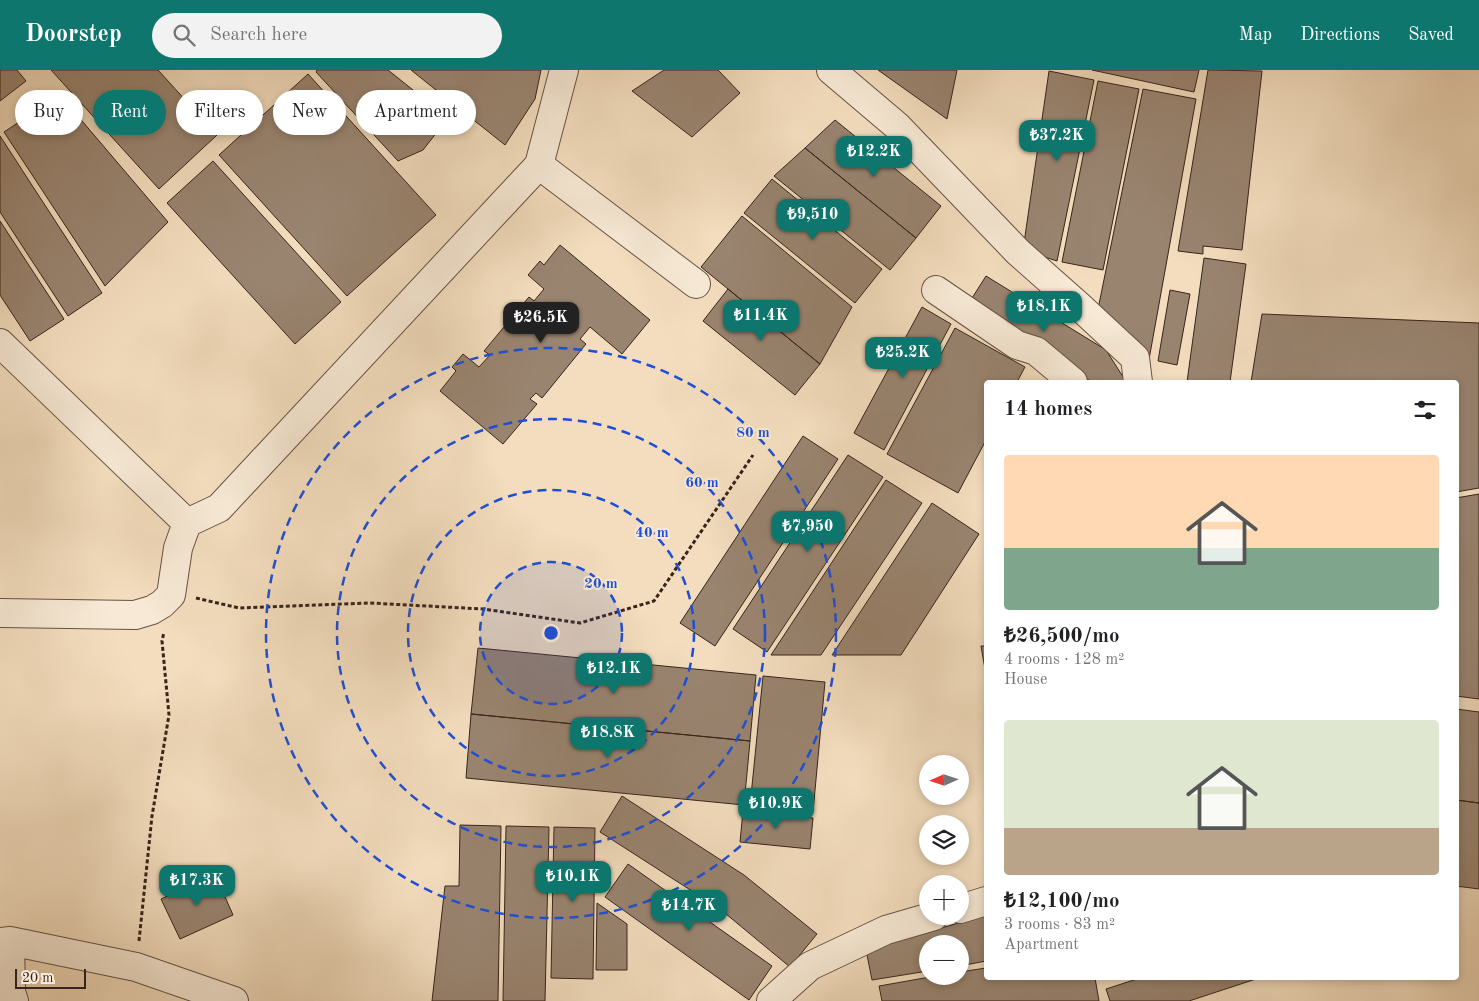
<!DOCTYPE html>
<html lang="en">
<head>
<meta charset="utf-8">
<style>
	:root { --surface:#fff; --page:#f2f2f2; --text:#202124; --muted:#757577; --accent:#0f766e }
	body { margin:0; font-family:"Old Standard TT",serif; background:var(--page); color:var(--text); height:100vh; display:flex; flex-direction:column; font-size:19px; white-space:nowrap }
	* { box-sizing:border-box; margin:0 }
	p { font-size:16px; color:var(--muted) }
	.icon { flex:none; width:28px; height:28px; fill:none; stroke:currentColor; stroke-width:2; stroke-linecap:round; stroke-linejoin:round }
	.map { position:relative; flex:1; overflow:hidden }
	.side { position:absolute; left:984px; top:310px; width:475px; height:600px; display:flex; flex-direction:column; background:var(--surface); border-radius:5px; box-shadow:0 2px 8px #0003 }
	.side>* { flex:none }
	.banner { position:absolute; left:15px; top:20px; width:475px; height:45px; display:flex; gap:10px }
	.needle { width:32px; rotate:267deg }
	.controls { position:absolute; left:919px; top:685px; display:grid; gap:10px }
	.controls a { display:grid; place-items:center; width:50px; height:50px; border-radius:50%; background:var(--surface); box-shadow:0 2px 8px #0003; font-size:25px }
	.scale { position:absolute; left:15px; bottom:12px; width:71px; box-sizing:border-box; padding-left:5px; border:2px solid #37241b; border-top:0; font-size:14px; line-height:18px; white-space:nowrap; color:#37241b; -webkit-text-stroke:4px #f7e9d5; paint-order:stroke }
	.price { position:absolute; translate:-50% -42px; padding:0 11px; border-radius:10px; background:var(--accent); color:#fff; font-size:16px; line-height:32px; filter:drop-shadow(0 1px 2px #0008) }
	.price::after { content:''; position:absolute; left:50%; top:30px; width:15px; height:11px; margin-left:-8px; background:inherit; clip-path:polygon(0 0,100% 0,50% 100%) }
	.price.selected { background:#222; color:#fff }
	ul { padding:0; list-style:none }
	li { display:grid; align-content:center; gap:10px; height:265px; padding:0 20px }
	li span { display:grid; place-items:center; height:155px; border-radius:5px; color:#555 }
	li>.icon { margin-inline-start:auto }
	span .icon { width:90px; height:90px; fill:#fffc; stroke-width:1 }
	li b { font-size:21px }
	h2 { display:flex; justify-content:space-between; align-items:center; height:60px; padding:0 20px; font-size:21px }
	.tag { padding:0 18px; border-radius:22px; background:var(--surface); box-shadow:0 2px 8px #0003; font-size:18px; line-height:45px }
	.tag.selected { background:var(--accent); color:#fff }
	header { display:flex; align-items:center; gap:30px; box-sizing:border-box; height:70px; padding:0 25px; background:var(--accent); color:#fff }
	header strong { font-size:24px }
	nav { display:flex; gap:28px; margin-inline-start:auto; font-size:18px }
	.search { width:350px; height:45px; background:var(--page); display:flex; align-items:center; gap:12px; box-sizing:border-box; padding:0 18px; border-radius:28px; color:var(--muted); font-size:19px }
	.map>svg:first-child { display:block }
	.building { fill:#998470; stroke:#37241b }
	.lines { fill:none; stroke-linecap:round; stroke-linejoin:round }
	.minor-casing { stroke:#665244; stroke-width:30 }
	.path { stroke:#37241b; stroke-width:3; stroke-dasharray:4 2.5; stroke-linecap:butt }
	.minor { stroke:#f7e9d5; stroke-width:28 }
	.ring { fill:none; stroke:#1d4ed8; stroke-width:2.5; stroke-dasharray:9 6 }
	.centre { fill:#1d4ed8; stroke:#f7e9d5; stroke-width:2.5 }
	.ring-label { font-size:15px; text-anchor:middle; font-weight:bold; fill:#1d4ed8; stroke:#f7e9d5; stroke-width:4; stroke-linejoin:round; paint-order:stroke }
</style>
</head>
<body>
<header>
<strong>Doorstep</strong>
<div class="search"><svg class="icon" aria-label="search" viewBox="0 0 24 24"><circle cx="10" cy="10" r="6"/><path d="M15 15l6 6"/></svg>Search here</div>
<nav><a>Map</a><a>Directions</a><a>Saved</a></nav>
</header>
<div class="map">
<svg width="1479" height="931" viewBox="0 0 1479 931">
	<rect width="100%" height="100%" fill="#f3ddbe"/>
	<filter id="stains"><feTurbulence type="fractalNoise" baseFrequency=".004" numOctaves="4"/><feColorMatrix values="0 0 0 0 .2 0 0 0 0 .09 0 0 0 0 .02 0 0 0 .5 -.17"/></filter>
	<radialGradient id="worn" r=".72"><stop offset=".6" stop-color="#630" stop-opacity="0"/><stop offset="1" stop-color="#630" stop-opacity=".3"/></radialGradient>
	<path class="building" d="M0 0H17L26 11 0 31Z
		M51 0H158L217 65 159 119Z
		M317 0H388L448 48 423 80 398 91 316 2Z
		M411 0H541L535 29 505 75Z
		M664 0H718L740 23 692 67 632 21Z
		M878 0H957L947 49Z
		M1092 0H1199L1194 22Z
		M1208 0 1262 1 1242 180 1203 176V184L1178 181Z
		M1049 1 1094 10 1057 191 1023 180Z
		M308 4 436 145 347 226 219 85Z
		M1098 11 1139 19 1103 200 1062 192Z
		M1143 19 1196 29 1148 295 1098 239Z
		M60 25 168 152 105 216 4 62Z
		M835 50 941 136 916 168 805 78Z
		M0 66 102 223 68 246 0 142Z
		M805 78 916 168 890 200 774 106Z
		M213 91 341 232 295 274 167 133Z
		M772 109 882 199 855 233 744 143Z
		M742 146 852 237 820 294 701 197Z
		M0 151 64 249 30 271 0 225Z
		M560 175 650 250 622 284 590 257 580 269 586 274 542 328 536 323 530 329 537 334 503 374 440 321 456 301 452 297 463 284 479 297 490 285 484 281 529 227 534 231 544 219 528 205 540 191 544 195Z
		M1204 188 1246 194 1230 312H1187Z
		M986 206 1106 280 1125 310 1124 312H1092L967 236Z
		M728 219 820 294 795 325 703 251Z
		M1170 220 1190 224 1177 295 1158 291Z
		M922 237 951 254 884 380 854 363Z
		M1262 244 1479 253V418L1456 422V312H1251Z
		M955 258 1025 297 1017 312H986V370L958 423 887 384Z
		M803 366 838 389 715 576 680 553Z
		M848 385 883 407 767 582 733 559Z
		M886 410 922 433 821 585H771Z
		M1479 424V629L1456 626V428Z
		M932 433 979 464 901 585H832Z
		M981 576H986V605Z
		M478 578 756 605 750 671 471 644Z
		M763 606 825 612 813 742 750 736Z
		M1456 639 1479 642V733L1456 730Z
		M471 644 750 671 744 735 466 708Z
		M622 726 744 805 817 864 790 897 720 839 600 762Z
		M1456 730 1479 733V819L1456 816Z
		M743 741 813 748 810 779 740 772Z
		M460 755 501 756 498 931H432L445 816H459Z
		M506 756 549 757 545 931H503Z
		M554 757 595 758 593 909 551 908Z
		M628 794 772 896 749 930 605 827Z
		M215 804 233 845 180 869 161 829Z
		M597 833 627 854V900H596Z
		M986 845V891L960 896V874H928V901L872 910 866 880Z
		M986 898V908H1095L1099 931H882L879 916 936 906H960V902Z
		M1140 908H1259L1189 931H1110L1106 919Z"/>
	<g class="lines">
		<defs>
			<path id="minor" d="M831 0 897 56 1018 182 1079 236 1135 288 1138 312
				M539 95 696 214
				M936 220 1017 275 1036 281 1073 312
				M0 273 187 453 219 438 539 95 564 0
				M0 543 135 545 152 540 162 534 171 525 178 478 187 453
				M960 839 986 831
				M10 871 11 922 14 931
				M0 872 10 871 136 897 234 931
				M771 931 810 896 886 860 934 846"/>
		</defs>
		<use href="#minor" class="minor-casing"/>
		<path class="path" d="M196 528 239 538 370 533 483 539 580 553 654 531 753 385
			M139 871 152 746 169 645 162 571 164 562"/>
		<use href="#minor" class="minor"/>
	</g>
	<circle cx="551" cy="563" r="71" fill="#1d4ed8" fill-opacity=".12"/>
	<g class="ring">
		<circle cx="551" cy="563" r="71"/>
		<circle cx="551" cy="563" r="143"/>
		<circle cx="551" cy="563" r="214"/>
		<circle cx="551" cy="563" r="285"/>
	</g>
	<circle cx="551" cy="563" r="8" class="centre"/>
	<g class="ring-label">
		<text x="753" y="367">80 m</text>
		<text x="702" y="417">60 m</text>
		<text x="652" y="467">40 m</text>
		<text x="601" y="518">20 m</text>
	</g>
	<rect width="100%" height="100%" filter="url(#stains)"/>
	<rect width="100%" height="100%" fill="url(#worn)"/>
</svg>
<div class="controls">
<a><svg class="needle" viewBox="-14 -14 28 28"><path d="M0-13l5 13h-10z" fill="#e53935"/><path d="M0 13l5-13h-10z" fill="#757577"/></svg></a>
<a><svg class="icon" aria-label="layers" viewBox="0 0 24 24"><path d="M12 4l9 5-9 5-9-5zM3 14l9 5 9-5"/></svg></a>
<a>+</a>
<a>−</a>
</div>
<div class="scale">20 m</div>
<b class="price" style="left:1057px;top:92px">₺37.2K</b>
<b class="price" style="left:874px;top:108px">₺12.2K</b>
<b class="price" style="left:813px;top:171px">₺9,510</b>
<b class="price" style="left:1044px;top:263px">₺18.1K</b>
<b class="price" style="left:761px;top:272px">₺11.4K</b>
<b class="price selected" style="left:541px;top:274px">₺26.5K</b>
<b class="price" style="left:903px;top:309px">₺25.2K</b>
<b class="price" style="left:808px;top:483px">₺7,950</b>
<b class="price" style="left:614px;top:625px">₺12.1K</b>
<b class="price" style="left:608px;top:689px">₺18.8K</b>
<b class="price" style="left:776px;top:760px">₺10.9K</b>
<b class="price" style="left:573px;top:833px">₺10.1K</b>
<b class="price" style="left:197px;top:837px">₺17.3K</b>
<b class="price" style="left:689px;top:862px">₺14.7K</b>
<div class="banner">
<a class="tag">Buy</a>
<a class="tag selected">Rent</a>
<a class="tag">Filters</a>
<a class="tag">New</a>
<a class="tag">Apartment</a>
</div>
<section class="side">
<h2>14 homes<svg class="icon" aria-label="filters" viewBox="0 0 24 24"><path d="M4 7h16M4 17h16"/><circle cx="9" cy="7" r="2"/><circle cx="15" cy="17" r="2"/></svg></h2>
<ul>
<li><span style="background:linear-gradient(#ffd9b3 60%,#7fa58c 0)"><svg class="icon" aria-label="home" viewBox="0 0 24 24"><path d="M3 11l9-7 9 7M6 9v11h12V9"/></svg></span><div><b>₺26,500/mo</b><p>4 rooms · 128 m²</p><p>House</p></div></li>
<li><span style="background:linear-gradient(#dfe7d0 70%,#b9a48a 0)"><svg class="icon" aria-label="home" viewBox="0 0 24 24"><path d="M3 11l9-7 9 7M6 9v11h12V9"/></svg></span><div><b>₺12,100/mo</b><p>3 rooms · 83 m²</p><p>Apartment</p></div></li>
</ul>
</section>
</div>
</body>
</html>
